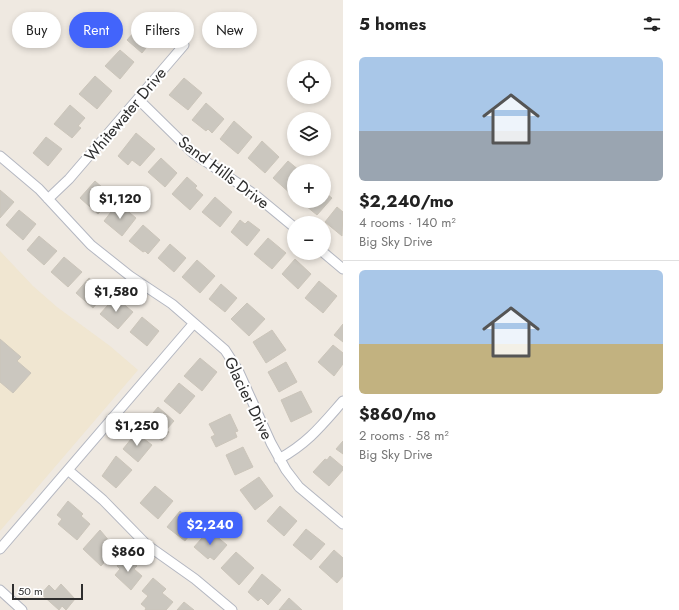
<!DOCTYPE html>
<html lang="en">
<head>
<meta charset="utf-8">
<style>
	:root { --surface:#fff; --page:#f6f6f6; --text:#222; --muted:#767676; --line:#e0e0e0; --accent:#4264fb }
	body { margin:0; font-family:Jost,sans-serif; background:var(--page); color:var(--text); height:100vh; display:flex; flex-direction:column; font-size:15px; white-space:nowrap }
	* { box-sizing:border-box; margin:0 }
	p { font-size:13px; color:var(--muted) }
	.icon { flex:none; width:22px; height:22px; fill:none; stroke:currentColor; stroke-width:2; stroke-linecap:round; stroke-linejoin:round }
	.map { position:relative; flex:1; overflow:hidden }
	.sheet { display:flex; flex-direction:column; background:var(--surface); width:336px }
	.sheet>* { flex:none }
	.hud { position:absolute; left:12px; top:12px; width:271px; height:36px; display:flex; gap:8px }
	.fabs { position:absolute; left:287px; top:60px; display:grid; gap:8px }
	.fabs a { display:grid; place-items:center; width:44px; height:44px; border-radius:50%; background:var(--surface); box-shadow:0 2px 6px #0003; font-size:20px }
	.scale { position:absolute; left:12px; bottom:10px; width:71px; box-sizing:border-box; padding-left:4px; border:2px solid #2e2e2e; border-top:0; font-size:11px; line-height:14px; white-space:nowrap; color:#2e2e2e; -webkit-text-stroke:3px #fff; paint-order:stroke }
	.price { position:absolute; translate:-50% -34px; padding:0 9px; border-radius:8px; background:#fff; color:#222; font-size:13px; line-height:26px; filter:drop-shadow(0 1px 2px #0008) }
	.price::after { content:''; position:absolute; left:50%; top:24px; width:12px; height:9px; margin-left:-6px; background:inherit; clip-path:polygon(0 0,100% 0,50% 100%) }
	.price.active { background:var(--accent); color:#fff }
	ul { padding:0; list-style:none }
	li { display:grid; align-content:center; gap:8px; height:212px; padding:0 16px }
	li+li { border-top:1px solid var(--line) }
	li span { display:grid; place-items:center; height:124px; border-radius:6px; color:#555 }
	li>.icon { margin-inline-start:auto }
	span .icon { width:72px; height:72px; fill:#fffc; stroke-width:1 }
	li b { font-size:17px }
	h2 { display:flex; justify-content:space-between; align-items:center; height:48px; padding:0 16px; font-size:17px }
	.tag { padding:0 14px; border-radius:18px; background:var(--surface); box-shadow:0 2px 6px #0003; font-size:14px; line-height:36px }
	.tag.active { background:var(--accent); color:#fff }
	main { display:flex; flex:1; min-height:0 }
	.map>svg:first-child { display:block }
	.education { fill:#f0e6d1 }
	.building { fill:#cbc7bf; stroke:#cbc5ba }
	.lines { fill:none; stroke-linecap:round; stroke-linejoin:round }
	.street-casing { stroke:#b4b7c1; stroke-width:11 }
	.street { stroke:#fff; stroke-width:9 }
	.labels { text-anchor:middle; stroke-width:4; stroke-linejoin:round; paint-order:stroke }
	.street-label { font-size:16px; fill:#2e2e2e; stroke:#fff }
</style>
</head>
<body>
<main>
<div class="map">
<svg width="343" height="610" viewBox="0 0 343 610">
	<rect width="100%" height="100%" fill="#efe9e1"/>
	<path class="education" d="M0 251 33 286 57 307 110 346 138 370 0 531Z"/>
	<path class="building" d="M142 23 158 37 152 44 150 43 142 53 127 40Z
		M120 50 134 62 120 79 105 66Z
		M95 76 112 91 97 109 79 94Z
		M184 78 202 93 188 110 169 95Z
		M206 103 224 119 212 133 208 129 206 131 192 120Z
		M70 105 85 118 78 126 81 128 72 138 54 124Z
		M234 121 252 137 238 154 220 139Z
		M136 133 155 149 140 166 132 160 128 165 118 156Z
		M46 137 62 149 48 166 33 153Z
		M262 141 279 157 265 173 248 158Z
		M161 158 177 173 165 187 148 172Z
		M288 161 300 171H294V191L291 194 273 178Z
		M187 177 197 186 195 188 203 195 190 210 172 194Z
		M95 181 113 197 98 214 80 198Z
		M0 190 14 202 0 218Z
		M324 192 332 198 317 215 300 201H324Z
		M215 197 232 212 220 227 202 212Z
		M118 203 136 218 122 236 104 221Z
		M337 207 343 212 342 236 325 222Z
		M19 210 36 224 23 240 6 225Z
		M240 220 245 224 248 221 260 230 247 246 231 232Z
		M143 225 160 240 148 254 145 251 143 252 129 241Z
		M39 236 57 251 44 265 27 250Z
		M268 238 286 253 272 269 254 254Z
		M170 244 186 258 174 272 158 258Z
		M64 257 82 272 68 287 51 272Z
		M295 259 311 274 298 289 282 274Z
		M197 260 215 276 200 293 182 277Z
		M89 278 106 292 93 308 76 293Z
		M319 281 337 296 323 313 305 298Z
		M221 284 237 298 225 312 209 299Z
		M115 297 133 312 118 329 100 314Z
		M247 303 265 319 249 336 231 319Z
		M142 317 159 331 147 346 130 332Z
		M343 324V342L334 335Z
		M272 330 286 350 266 363 253 342Z
		M0 339 21 357 17 361 31 373 13 393 0 382Z
		M333 345 343 353V364L334 376 318 362Z
		M200 358 217 372 202 391 184 376Z
		M286 362 297 382 279 392 268 372Z
		M179 383 195 396 180 414 164 401Z
		M301 391 312 412 291 422 281 400Z
		M158 407 174 421 166 430 169 432 162 441 143 425Z
		M230 414 238 431 235 432 237 437 216 447 211 437 215 435 209 424Z
		M136 433 152 445 138 462 123 449Z
		M343 441V454L336 449Z
		M243 447 253 467 235 475 226 455Z
		M116 456 132 470 116 488 102 476Z
		M330 456 343 467V470L329 486 313 472 325 459 327 460Z
		M259 477 273 496 255 510 240 490Z
		M155 486 173 501 158 519 140 503Z
		M68 501 83 514 81 516 90 524 77 540 58 524 62 519 57 515Z
		M280 506 297 521 284 536 267 521Z
		M180 511 197 525 185 541 167 527Z
		M306 529 325 544 311 560 293 545Z
		M100 530 116 549 101 566 83 549Z
		M209 530 227 545 214 560 210 557 208 559 194 547Z
		M334 550 343 558V576L337 583 319 567Z
		M236 552 254 568 239 585 221 568Z
		M125 556 137 566 134 569 142 576 131 590 115 575 120 569 117 566Z
		M262 574 281 590 268 605 261 598 258 601 248 592Z
		M153 578 166 589 162 593 173 602 166 610H145L146 608 141 604 148 596 142 591Z
		M61 584 75 599 66 610 62 606 59 610 41 594 49 585 55 591Z
		M289 598 302 610H279Z
		M184 602 194 610H177Z"/>
	<g class="lines">
		<defs>
			<path id="street" d="M138 99 193 153 254 194 294 227
				M0 156 39 189 91 245 130 276 172 304 225 350 238 370 271 443 286 470 299 487 343 524
				M48 199 69 179 184 45
				M324 253 343 269
				M279 459C308 443 321 426 343 401
				M68 470 103 500 147 545 195 579 232 610
				M0 549 194 323
				M0 590 22 610"/>
		</defs>
		<use href="#street" class="street-casing"/>
		<use href="#street" class="street"/>
	</g>
	<g class="labels">
		<g class="street-label">
			<text transform="translate(125 114) rotate(-50)" y="6">Whitewater Drive</text>
			<text transform="translate(224 172) rotate(37)" y="6">Sand Hills Drive</text>
			<text transform="translate(249 398) rotate(64)" y="6">Glacier Drive</text>
		</g>
	</g>
</svg>
<div class="fabs">
<a><svg class="icon" aria-label="locate" viewBox="0 0 24 24"><circle cx="12" cy="12" r="6"/><path d="M12 2v4M12 18v4M2 12h4M18 12h4"/></svg></a>
<a><svg class="icon" aria-label="layers" viewBox="0 0 24 24"><path d="M12 4l9 5-9 5-9-5zM3 14l9 5 9-5"/></svg></a>
<a>+</a>
<a>−</a>
</div>
<div class="scale">50 m</div>
<b class="price" style="left:120px;top:220px">$1,120</b>
<b class="price" style="left:116px;top:313px">$1,580</b>
<b class="price" style="left:137px;top:447px">$1,250</b>
<b class="price active" style="left:210px;top:546px">$2,240</b>
<b class="price" style="left:128px;top:573px">$860</b>
<div class="hud">
<a class="tag">Buy</a>
<a class="tag active">Rent</a>
<a class="tag">Filters</a>
<a class="tag">New</a>
</div>
</div>
<section class="sheet">
<h2>5 homes<svg class="icon" aria-label="filters" viewBox="0 0 24 24"><path d="M4 7h16M4 17h16"/><circle cx="9" cy="7" r="2"/><circle cx="15" cy="17" r="2"/></svg></h2>
<ul>
<li><span style="background:linear-gradient(#a9c7e8 60%,#9aa5b1 0)"><svg class="icon" aria-label="home" viewBox="0 0 24 24"><path d="M3 11l9-7 9 7M6 9v11h12V9"/></svg></span><div><b>$2,240/mo</b><p>4 rooms · 140 m²</p><p>Big Sky Drive</p></div></li>
<li><span style="background:linear-gradient(#a9c7e8 60%,#c2b280 0)"><svg class="icon" aria-label="home" viewBox="0 0 24 24"><path d="M3 11l9-7 9 7M6 9v11h12V9"/></svg></span><div><b>$860/mo</b><p>2 rooms · 58 m²</p><p>Big Sky Drive</p></div></li>
</ul>
</section>
</main>
</body>
</html>
